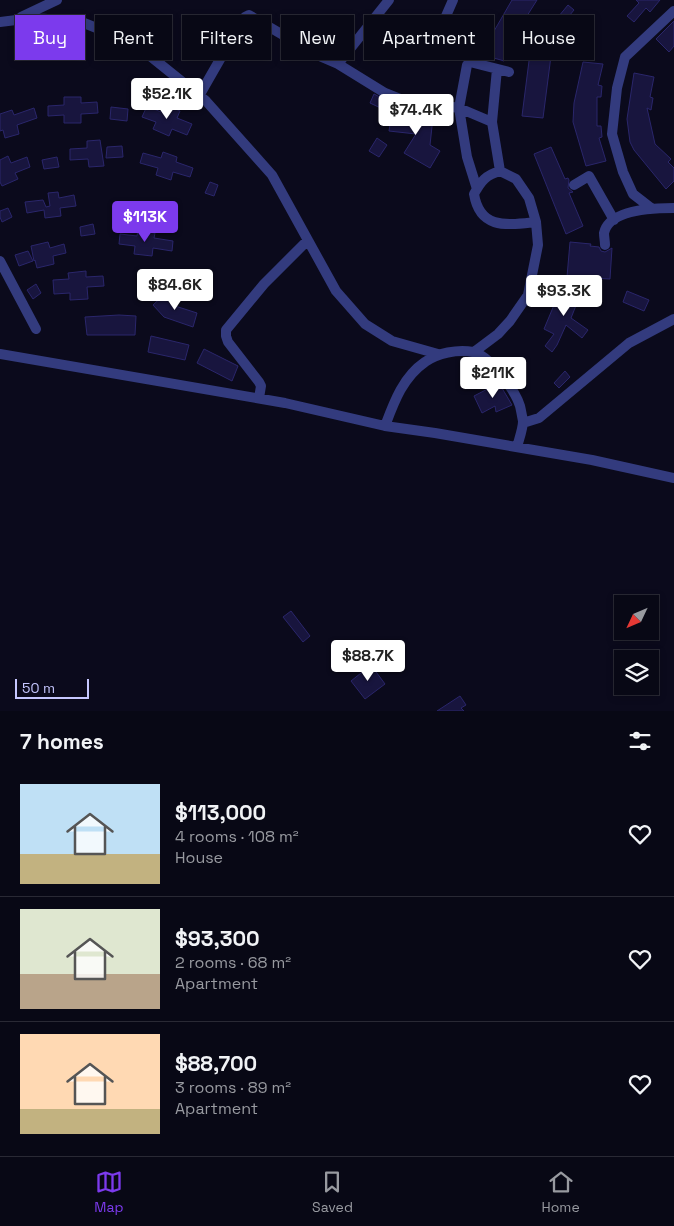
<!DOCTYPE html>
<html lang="en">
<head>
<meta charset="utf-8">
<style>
	:root { --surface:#080815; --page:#11111e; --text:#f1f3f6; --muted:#989aa0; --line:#292934; --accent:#7c3aed }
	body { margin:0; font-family:"Space Grotesk",sans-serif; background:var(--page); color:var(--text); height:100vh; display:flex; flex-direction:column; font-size:19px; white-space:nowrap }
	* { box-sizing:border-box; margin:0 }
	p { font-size:16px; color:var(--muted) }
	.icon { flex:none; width:28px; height:28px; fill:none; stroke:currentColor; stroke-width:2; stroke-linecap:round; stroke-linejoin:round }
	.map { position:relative; height:711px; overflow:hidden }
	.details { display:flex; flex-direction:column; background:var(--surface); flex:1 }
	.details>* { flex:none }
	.top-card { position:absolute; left:15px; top:15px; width:645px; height:45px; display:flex; gap:10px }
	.needle { width:32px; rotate:226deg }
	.controls { position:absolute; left:614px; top:595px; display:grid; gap:10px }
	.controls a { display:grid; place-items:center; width:45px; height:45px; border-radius:0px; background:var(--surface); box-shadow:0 2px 8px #0003,0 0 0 1px var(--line); font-size:25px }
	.scale { position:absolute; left:15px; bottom:12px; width:74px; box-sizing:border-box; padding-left:5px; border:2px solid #c6c7ff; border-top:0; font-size:14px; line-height:18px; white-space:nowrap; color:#c6c7ff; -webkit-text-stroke:4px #0b0a1c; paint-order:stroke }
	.price { position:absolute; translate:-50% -42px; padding:0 11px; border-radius:5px; background:#fff; color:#222; font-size:16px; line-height:32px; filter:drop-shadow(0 1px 2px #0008) }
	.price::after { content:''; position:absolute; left:50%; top:30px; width:15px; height:11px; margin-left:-8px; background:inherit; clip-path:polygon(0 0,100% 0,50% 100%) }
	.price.current { background:var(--accent); color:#fff }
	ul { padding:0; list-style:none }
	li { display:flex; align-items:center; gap:15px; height:125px; padding:0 20px }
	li+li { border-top:1px solid var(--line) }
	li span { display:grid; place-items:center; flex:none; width:140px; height:100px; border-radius:0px; color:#555 }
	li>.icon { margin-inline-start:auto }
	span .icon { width:60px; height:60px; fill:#fffc; stroke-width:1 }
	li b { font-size:21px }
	h2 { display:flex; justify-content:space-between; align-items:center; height:60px; padding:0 20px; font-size:21px }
	.chip { padding:0 18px; border-radius:0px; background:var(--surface); box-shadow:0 2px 8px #0003,0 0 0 1px var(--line); font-size:18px; line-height:45px }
	.chip.current { background:var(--accent); color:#fff }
	.dock { display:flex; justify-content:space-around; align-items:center; height:70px; border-top:1px solid var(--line); background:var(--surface); font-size:14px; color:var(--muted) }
	.dock a { display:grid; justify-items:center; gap:2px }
	.dock .current { color:var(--accent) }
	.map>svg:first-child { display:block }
	.building { fill:#18153e; stroke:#2a266b }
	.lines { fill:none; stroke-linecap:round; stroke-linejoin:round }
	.minor { stroke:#333b7e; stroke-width:10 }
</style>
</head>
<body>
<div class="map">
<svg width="674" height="711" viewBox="0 0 674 711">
	<rect width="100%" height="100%" fill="#0b0a1c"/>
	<path class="building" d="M512 0H537L520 27 504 61 484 55 490 38Z
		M636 0H660L650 12 646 8 634 22 627 16 639 3Z
		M568 5 574 10 560 27 554 22Z
		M674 21V46L669 52 656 39Z
		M530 53 551 56 543 118 522 116Z
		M583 62 603 64 598 85 602 86 601 97H597V126H601L602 137 599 138 606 161 586 166 573 122 574 103Z
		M634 73 654 77 650 97 653 98 651 110 647 108 655 144 671 159 668 162 674 168V181L666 189 634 150 630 142 627 119Z
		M374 94 391 103 387 111 370 103Z
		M64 97H81V103L97 102 98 113 81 114V123H64V115L48 116V106L64 105Z
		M164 104 180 111 177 118 192 124 187 135 172 129 169 136 153 129 156 122 142 117 147 106 161 112Z
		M111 107 128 109 127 121 110 119Z
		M34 108 37 118 17 125 19 134 5 138 3 130 0 131V114L12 110 14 115Z
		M392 111 433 117 430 145 440 151 430 168 404 153 416 134 389 131Z
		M377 138 387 145 379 157 369 151Z
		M100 140 104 166 89 167 88 159 70 160V149L87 148V141Z
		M122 146 123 157 106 158 107 147Z
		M551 147 565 179 568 178 569 180 568 188 573 192 569 193 583 226 566 234 534 154Z
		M163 152 177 157 176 162 193 168 190 177 173 172 171 180 156 175 158 168 140 163 143 153 161 158Z
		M8 156 11 163 27 157 30 167 15 173 18 179 2 186 0 182V160Z
		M57 157 59 167 44 169 42 160Z
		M210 182 218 185 214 196 205 193Z
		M58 192 59 198 74 195 76 206 60 208 61 216 45 218 44 210 27 213 25 202 43 200 46 207 50 206 48 193Z
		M8 208 12 217 2 222 0 217V211Z
		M93 224 95 234 81 236 80 227Z
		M138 230 155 233 154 238 173 241 172 251 153 248 152 256 134 254 135 246 119 244 120 234 137 236Z
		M48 242 50 248 64 244 66 253 53 256 54 264 37 268 35 260 34 261 31 246Z
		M570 242 591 244 590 246 599 247 601 251 605 252 612 248 610 279 567 277Z
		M28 251 33 261 19 266 15 255Z
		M86 271V277L103 276 104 286 87 287 88 299 70 300V293L54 294 53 280 69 279 68 273Z
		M36 284 41 293 33 299 27 290Z
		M562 286 581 293 571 318 588 330 582 338 566 325 557 345 552 352 545 346 554 334 544 329Z
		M627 291 649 300 644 311 623 302Z
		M167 292 176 301 172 305 197 313 193 327 164 317 153 305Z
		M119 315 136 316 135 335H87L85 317Z
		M151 336 189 345 185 360 148 352Z
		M204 349 238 366 232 381 197 363Z
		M565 371 570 377 559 388 554 383Z
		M499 383 512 405 496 412 495 406 482 413 474 396Z
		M291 611 310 636 303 642 283 617Z
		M371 665 385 684 365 699 351 681Z
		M460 696 466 705 461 708 464 711H437Z"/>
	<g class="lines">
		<path class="minor" d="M446 16 453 0
			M21 17 57 0
			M0 22 32 18 79 21 134 43 206 101 272 175 336 291 365 324 392 341 438 354
			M338 64 389 0
			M497 69 492 122 500 171
			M199 96 242 21 245 17 249 15 317 55 338 64 385 93 400 99 459 108 492 122
			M574 185 589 176 614 220
			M477 189 467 157 459 108 467 65 470 62 509 72
			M651 208 633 194 623 172 612 134 617 88 625 57 674 11
			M605 245C605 241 604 237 604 233 609 209 655 208 674 208
			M0 261 36 329
			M474 352 498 334 510 321 528 295 538 245 536 222 529 198 516 179 500 171C486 175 481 181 474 194 480 230 507 225 536 222
			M0 354 285 403 385 426 435 433 592 460 674 478
			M259 398 261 386 259 382 228 342 226 336V330L264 284 308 240
			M523 423 539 418 629 343 674 319
			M385 426C394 402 403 377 425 362 437 353 458 349 473 352 489 355 515 390 520 406 521 410 522 416 523 421 523 429 519 439 517 447"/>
	</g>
</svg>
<div class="controls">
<a><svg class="needle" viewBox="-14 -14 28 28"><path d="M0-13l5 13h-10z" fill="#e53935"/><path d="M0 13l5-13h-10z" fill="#989aa0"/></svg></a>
<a><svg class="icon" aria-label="layers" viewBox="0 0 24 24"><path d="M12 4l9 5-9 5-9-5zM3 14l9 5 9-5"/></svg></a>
</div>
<div class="scale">50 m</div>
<b class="price" style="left:167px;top:120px">$52.1K</b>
<b class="price" style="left:416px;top:136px">$74.4K</b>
<b class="price current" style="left:145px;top:243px">$113K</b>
<b class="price" style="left:175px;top:311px">$84.6K</b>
<b class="price" style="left:564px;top:317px">$93.3K</b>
<b class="price" style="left:493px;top:399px">$211K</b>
<b class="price" style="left:368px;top:682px">$88.7K</b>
<div class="top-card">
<a class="chip current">Buy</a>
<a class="chip">Rent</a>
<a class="chip">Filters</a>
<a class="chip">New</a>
<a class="chip">Apartment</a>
<a class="chip">House</a>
</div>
</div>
<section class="details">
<h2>7 homes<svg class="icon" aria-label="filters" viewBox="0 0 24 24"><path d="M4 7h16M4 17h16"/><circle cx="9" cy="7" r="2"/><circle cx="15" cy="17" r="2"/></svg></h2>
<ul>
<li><span style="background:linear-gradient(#bfe0f5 70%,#c2b280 0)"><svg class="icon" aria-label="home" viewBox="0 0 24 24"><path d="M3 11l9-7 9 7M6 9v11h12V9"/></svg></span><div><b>$113,000</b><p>4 rooms · 108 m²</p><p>House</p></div><svg class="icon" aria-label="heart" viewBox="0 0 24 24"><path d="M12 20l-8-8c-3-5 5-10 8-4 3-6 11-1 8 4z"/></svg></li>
<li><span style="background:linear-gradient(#dfe7d0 65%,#b9a48a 0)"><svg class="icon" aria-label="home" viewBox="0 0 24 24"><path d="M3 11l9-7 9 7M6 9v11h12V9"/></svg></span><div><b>$93,300</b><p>2 rooms · 68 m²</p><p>Apartment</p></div><svg class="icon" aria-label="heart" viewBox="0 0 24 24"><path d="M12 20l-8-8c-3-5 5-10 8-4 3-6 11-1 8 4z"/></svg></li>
<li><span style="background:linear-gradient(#ffd9b3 75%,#c2b280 0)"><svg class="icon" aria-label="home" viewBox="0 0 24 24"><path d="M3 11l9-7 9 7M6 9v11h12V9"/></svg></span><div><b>$88,700</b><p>3 rooms · 89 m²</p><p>Apartment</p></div><svg class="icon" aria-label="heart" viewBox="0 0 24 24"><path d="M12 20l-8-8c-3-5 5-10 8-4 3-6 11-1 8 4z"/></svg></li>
</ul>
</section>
<nav class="dock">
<a class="current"><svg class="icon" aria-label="map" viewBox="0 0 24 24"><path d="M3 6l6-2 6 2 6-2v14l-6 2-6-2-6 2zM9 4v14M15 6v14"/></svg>Map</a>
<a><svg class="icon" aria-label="saved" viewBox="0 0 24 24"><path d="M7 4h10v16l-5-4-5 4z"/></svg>Saved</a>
<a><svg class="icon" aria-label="home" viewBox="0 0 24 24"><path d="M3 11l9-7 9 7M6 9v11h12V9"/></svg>Home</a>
</nav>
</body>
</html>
